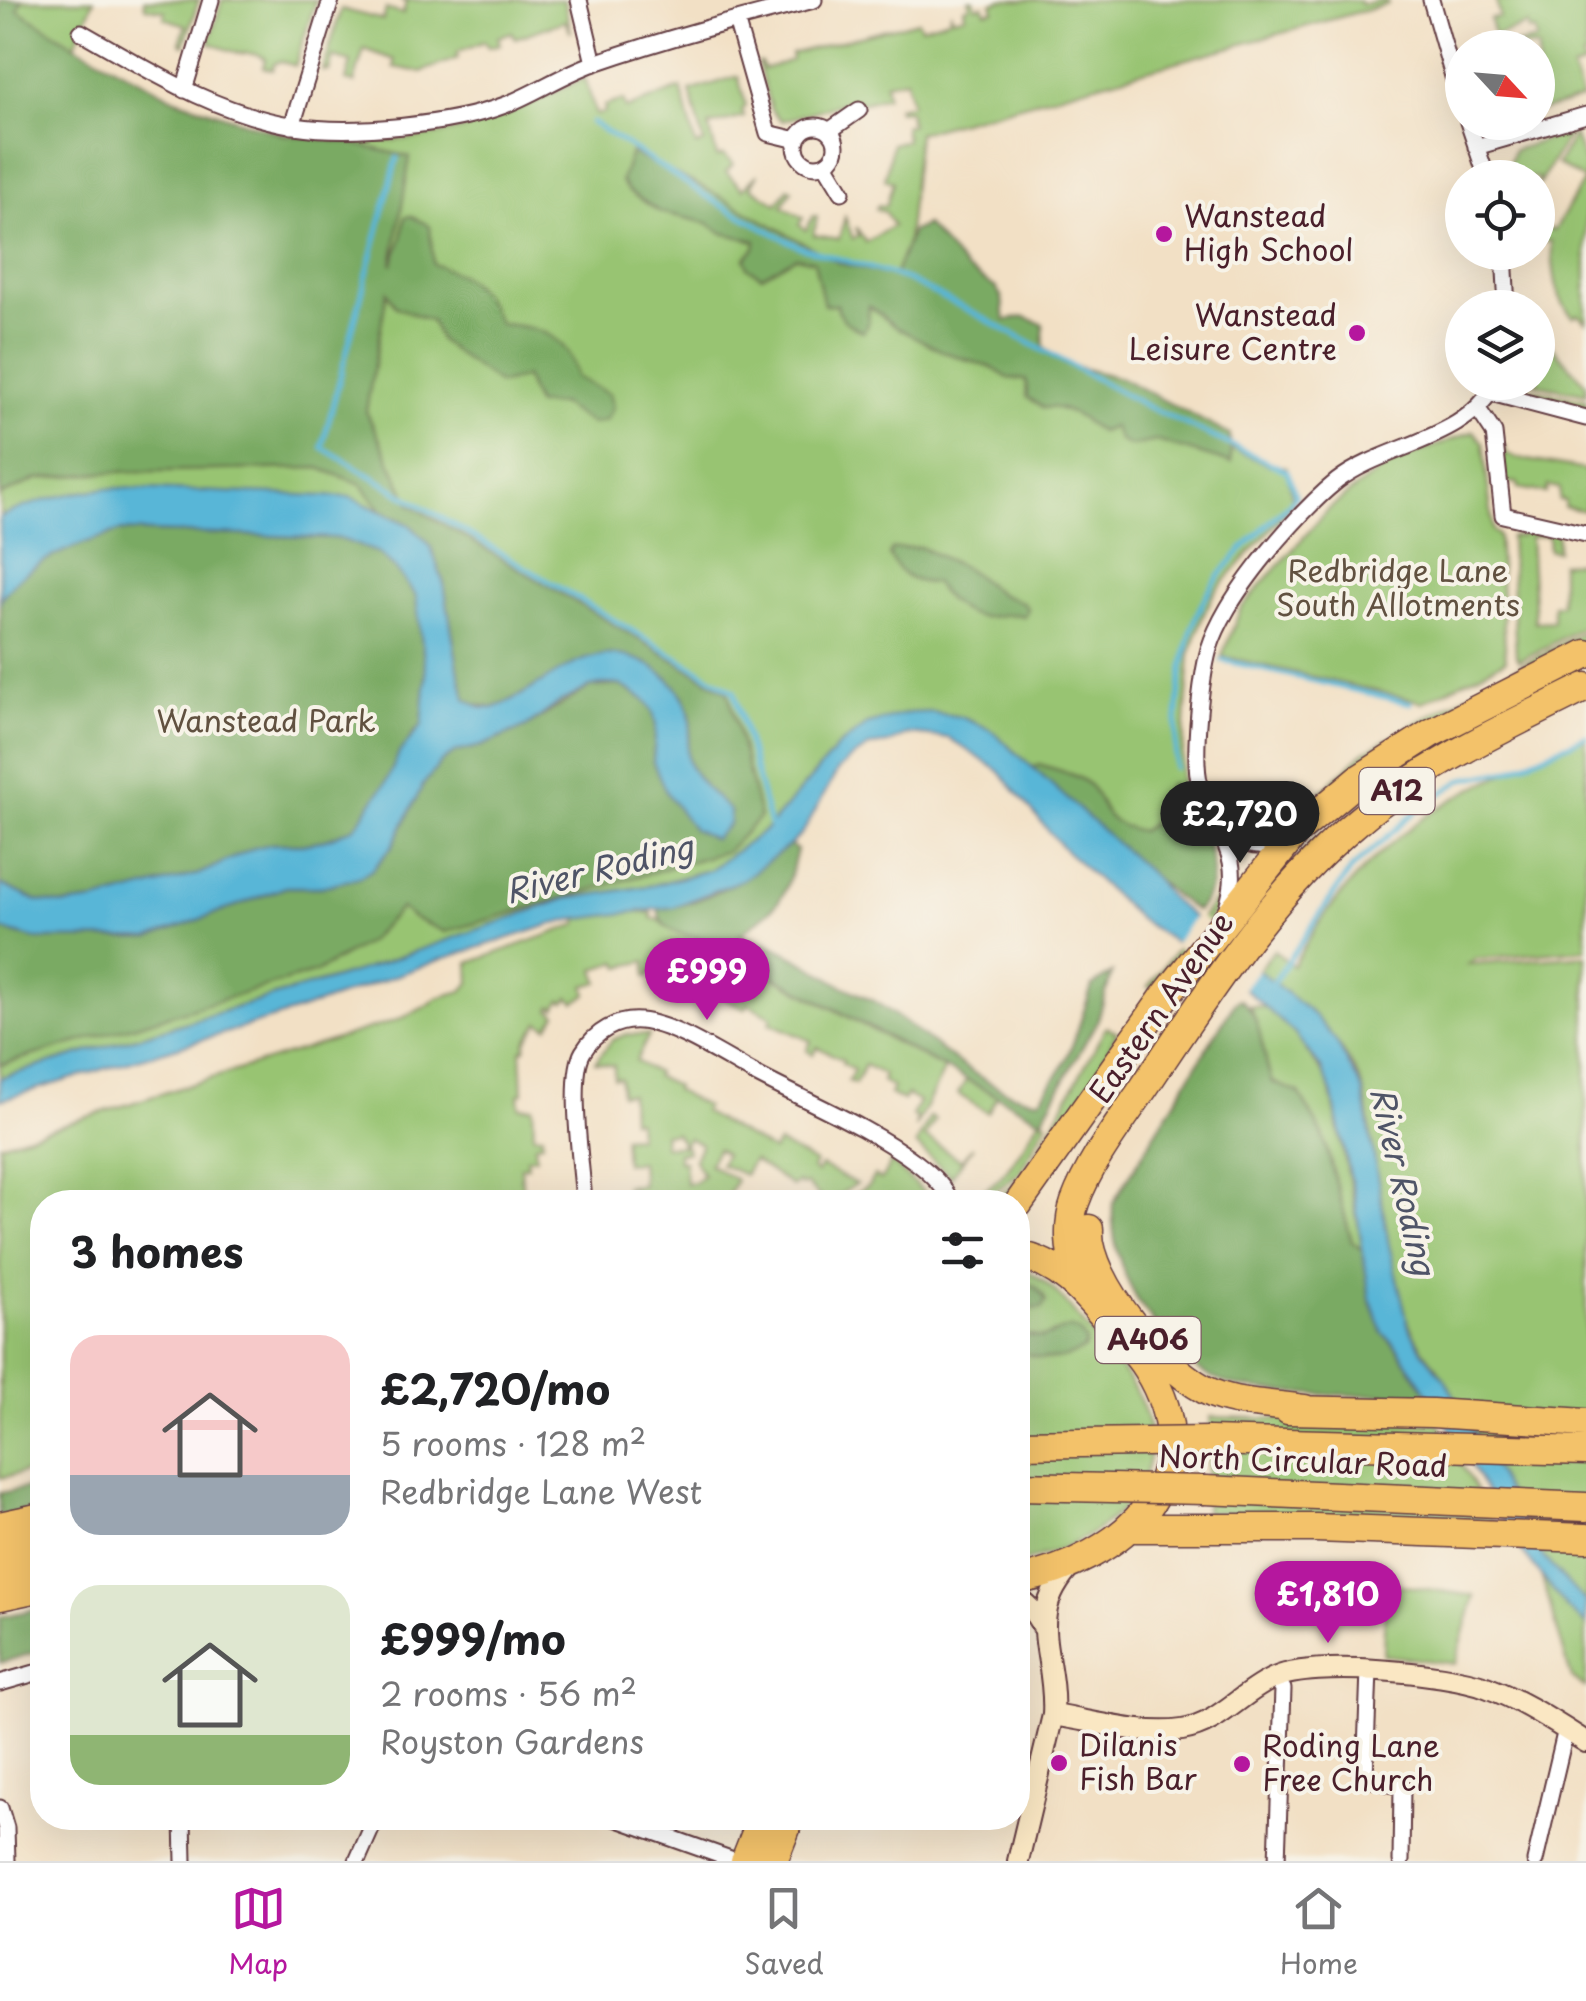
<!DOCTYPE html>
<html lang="en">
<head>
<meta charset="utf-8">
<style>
	:root { --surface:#fff; --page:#f6f6f6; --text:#202124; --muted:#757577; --line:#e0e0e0; --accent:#b5179e }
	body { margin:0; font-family:"Playpen Sans",sans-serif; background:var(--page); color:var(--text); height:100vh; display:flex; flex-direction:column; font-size:38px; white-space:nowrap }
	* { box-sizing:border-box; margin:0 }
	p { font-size:32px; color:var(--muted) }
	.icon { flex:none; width:55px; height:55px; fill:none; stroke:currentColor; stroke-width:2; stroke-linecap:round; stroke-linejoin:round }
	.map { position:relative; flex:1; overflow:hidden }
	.drawer { position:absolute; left:30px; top:1190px; width:1000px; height:640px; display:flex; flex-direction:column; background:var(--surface); border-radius:40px; box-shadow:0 10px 40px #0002 }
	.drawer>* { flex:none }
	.needle { width:65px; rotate:116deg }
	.fabs { position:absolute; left:1445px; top:30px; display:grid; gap:20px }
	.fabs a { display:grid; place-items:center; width:110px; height:110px; border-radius:50%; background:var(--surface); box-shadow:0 10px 40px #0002; font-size:50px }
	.price { position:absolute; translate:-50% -85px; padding:0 22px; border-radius:35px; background:var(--accent); color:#fff; font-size:32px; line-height:65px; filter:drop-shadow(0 2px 5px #0008) }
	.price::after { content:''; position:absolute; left:50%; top:60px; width:30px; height:22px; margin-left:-15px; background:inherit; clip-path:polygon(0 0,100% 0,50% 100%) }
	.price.current { background:#222; color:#fff }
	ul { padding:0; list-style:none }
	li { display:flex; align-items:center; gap:30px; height:250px; padding:0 40px }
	li span { display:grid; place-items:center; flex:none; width:280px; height:200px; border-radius:30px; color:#555 }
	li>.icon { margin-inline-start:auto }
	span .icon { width:120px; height:120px; fill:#fffc; stroke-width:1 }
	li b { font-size:42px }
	h2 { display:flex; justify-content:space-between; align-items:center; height:120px; padding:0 40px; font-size:42px }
	.tab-bar { display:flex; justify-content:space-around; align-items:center; height:140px; border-top:2px solid var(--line); background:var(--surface); font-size:28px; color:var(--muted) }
	.tab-bar a { display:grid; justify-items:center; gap:5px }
	.tab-bar .current { color:var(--accent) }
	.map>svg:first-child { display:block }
	.green { fill:#98c472; stroke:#71724e; stroke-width:2.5; fill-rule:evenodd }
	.forest { fill:#7aaa64; stroke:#626448; stroke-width:2.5 }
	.water { fill:#59b6d7; stroke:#526a81; stroke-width:2.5 }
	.pier { fill:#f2e0c5 }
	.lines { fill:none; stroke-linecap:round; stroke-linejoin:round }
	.stream { stroke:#59b6d7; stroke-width:5 }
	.street-casing { stroke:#633c42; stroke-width:19 }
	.secondary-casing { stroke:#633c42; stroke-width:24 }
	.highway-casing { stroke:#633c42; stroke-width:31 }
	.street { stroke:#fff; stroke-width:15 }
	.secondary { stroke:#fae7c3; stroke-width:20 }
	.highway { stroke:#f3c26a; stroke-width:28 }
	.highway-bridge-casing { stroke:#633c42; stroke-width:31; stroke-linecap:butt }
	.highway-bridge { stroke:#f3c26a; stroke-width:28 }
	.poi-dot { fill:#b5179e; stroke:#f7f3e8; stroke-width:4 }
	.labels { text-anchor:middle; stroke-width:8; stroke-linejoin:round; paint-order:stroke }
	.shield { fill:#f7f3e8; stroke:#7e5f64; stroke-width:2.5 }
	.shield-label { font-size:28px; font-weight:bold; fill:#4a1f2b }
	.poi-label { font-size:30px; fill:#4a1f2b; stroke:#f7f3e8; text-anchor:start }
	.park-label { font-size:30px; fill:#615140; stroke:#f7f3e8 }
	.street-label { font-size:30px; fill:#4a1f2b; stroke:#f7f3e8 }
	.water-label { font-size:32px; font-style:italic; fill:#4f5467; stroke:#f7f3e8 }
</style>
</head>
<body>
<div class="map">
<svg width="1586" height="1861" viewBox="0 0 1586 1861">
	<rect width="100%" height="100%" fill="#f7f3e8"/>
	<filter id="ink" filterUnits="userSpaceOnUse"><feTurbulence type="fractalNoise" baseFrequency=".01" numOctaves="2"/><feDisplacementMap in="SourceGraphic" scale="20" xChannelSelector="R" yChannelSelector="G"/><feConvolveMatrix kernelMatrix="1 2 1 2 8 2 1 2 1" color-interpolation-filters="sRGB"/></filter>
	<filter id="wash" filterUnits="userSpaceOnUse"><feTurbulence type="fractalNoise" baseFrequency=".0048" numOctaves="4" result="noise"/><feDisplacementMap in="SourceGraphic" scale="40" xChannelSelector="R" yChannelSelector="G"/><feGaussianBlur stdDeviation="2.25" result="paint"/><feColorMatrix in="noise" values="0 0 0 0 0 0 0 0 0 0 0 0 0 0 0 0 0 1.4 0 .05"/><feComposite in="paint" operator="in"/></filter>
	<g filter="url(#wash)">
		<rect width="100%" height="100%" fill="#f2e0c5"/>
		<path class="green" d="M0 0H94L75 45C108 63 141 84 176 99 269 140 374 155 473 126 511 114 548 95 585 78L596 115 605 112 604 106 623 100 626 109 681 88 696 146 704 143 690 91 738 76 746 106 742 110 744 117 709 126 717 157 724 155 733 164 726 172 743 189 758 174 751 187 777 204 788 188 792 190 782 206 803 218 799 225 806 230 813 216 817 217 814 235 839 239 845 217 853 239 859 236 856 227 866 242 893 226 885 212 876 209 878 205 886 206 893 182 885 179 892 144 906 140 904 126 911 124 908 110 898 111 897 107 911 104 906 79 885 83 887 96 860 103 857 99 782 121 771 110 758 63H761L764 69 792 60 791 54 918 21 921 27 949 19 951 13 953 18 965 15 964 8 970 6 969 0H974L976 7 983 5 986 12 994 10 992 3 1002 0H1359L1361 4 1387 0 1388 4 918 133 904 272 1040 359 1206 438 1269 465 1286 467 1293 504 1214 593 1202 618 1190 654 1176 848 1153 876 990 729 961 717 931 712 868 724 838 747 767 829 709 870 654 885 565 899 359 971 0 1078Z
			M144 0H199L184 45 180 43 186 25 164 18 165 11 145 7Z
			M222 0H316L295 66 280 61 274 64 272 70 263 67 266 59C256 51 248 55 239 53 231 51 218 46 209 43Z
			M400 0H564L571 33 565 21 515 38 512 32 498 37 500 44 488 47 485 41 457 52 458 58 421 72 394 67 395 60 364 49 354 83 346 81 351 62 333 57 329 71H323L341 9 383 20 386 9 403 14 406 2Z
			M1496 0H1586V56L1582 58 1585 65 1572 70 1582 99 1538 112V48L1511 46 1537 40 1535 31H1529L1528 25 1494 36 1490 19 1500 17Z
			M1570 132 1538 186V178L1509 177 1507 168 1514 150Z
			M1574 135 1586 166V322L1578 314 1573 317C1553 297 1554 268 1551 241L1538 242V228L1555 230 1584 180 1557 164Z
			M1538 331 1586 384V394L1530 383 1538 382Z
			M1514 386 1586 400V407L1517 394 1511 390Z
			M1474 431 1483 443 1493 531 1498 535 1506 660 1423 702 1222 656 1241 608 1328 510 1366 480 1399 460Z
			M1502 446 1506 447 1505 453 1516 458 1586 470V511L1564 507 1565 501 1559 500 1560 488 1548 486 1546 493 1518 488V483L1505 482Z
			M1522 527 1557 532V551L1549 550 1548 535 1530 537 1535 622 1553 621V605L1561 604V563L1586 562V625L1519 661 1516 656 1510 537 1522 536Z
			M1586 630V644L1295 815 1365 751Z
			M1586 737V949L1475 959 1469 964 1586 955V1688L1572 1679 1541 1575 1437 1367C1387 1317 1383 1210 1372 1142 1369 1125 1368 1105 1363 1089 1343 1036 1300 1004 1258 970L1274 950 1293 966C1331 894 1394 830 1466 792 1505 771 1546 756 1586 737Z
			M1221 892 1219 905 1159 989 1148 987Z
			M630 911 652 913V918L659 920 675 932 701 938 945 1069 915 1128 917 1118 912 1116 919 1102 907 1095 903 1101 890 1094 893 1088 882 1081 884 1075 865 1065 855 1084 848 1081 854 1070 842 1063 843 1060 817 1047 813 1054 807 1051 811 1041 770 1023 772 1017 748 1004 745 1009 719 996 723 988 710 982 702 996 653 970 648 977 646 976V961L621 967 618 962 595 969 599 982 585 986 587 995 575 1002 569 997 565 1002 561 1000 556 1008 552 1006 550 1009 557 1014 548 1027 539 1022 526 1042 525 1049 521 1050 523 1093 519 1094 520 1107H533L534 1135H542V1143L535 1144 536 1157 527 1158 528 1166 521 1167 523 1202H42V1469L0 1478V1144L398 1020 427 1006 437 998 462 991 470 983 469 963 578 924V918Z
			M1250 1006 1265 1007 1294 1033 1329 1082 1364 1251 1352 1242 1323 1135 1299 1093 1272 1083C1262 1057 1261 1032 1250 1006Z
			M1106 1027 1117 1032 1095 1078 1007 1202H991L1024 1177Z
			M627 1034 649 1035 636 1061 656 1073 655 1076 675 1086 674 1090 705 1106 703 1112 773 1151 778 1143 815 1163 812 1169 817 1173 821 1166 856 1184 829 1202H815L820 1197 806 1184 802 1186 798 1182 793 1187 753 1160 744 1175 720 1164 725 1154 717 1149 709 1164 736 1180 724 1202H635L634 1189 626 1190 625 1186 642 1185 640 1162 625 1163 623 1137 638 1136 637 1120H631L630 1094H621L620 1078H614V1066L595 1062 612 1040ZM675 1133 683 1145 688 1138 701 1144 694 1159 703 1175 695 1182 686 1183 684 1161H678V1153L688 1152 685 1146H664L663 1134Z
			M966 1080 997 1096 988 1113 958 1094Z
			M930 1117 935 1120 925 1137 961 1160 973 1146 951 1177 916 1145Z
			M1040 1119 1047 1122 1020 1172 989 1196 982 1191C1008 1178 1024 1143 1040 1119Z
			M891 1162 930 1198 932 1202H857L852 1196 868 1186 874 1176 881 1180Z
			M1018 1267C1051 1279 1068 1306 1090 1332 1110 1355 1132 1379 1143 1407 1176 1493 1090 1547 1018 1563Z
			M1211 1417 1438 1423 1493 1520 1205 1512Z
			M1386 1583 1475 1596 1455 1664 1383 1655Z"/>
		<path class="forest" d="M0 0H22L18 10 75 45 176 99 281 134 346 142 410 157 392 265 402 237 405 217 411 216 430 226 433 264C474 278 480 288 500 324 537 326 570 335 576 377L609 394 613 407 606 420 592 424 560 404 536 405 525 377 499 384 441 342 431 321 396 307 387 292 366 411 411 505 728 692 760 817 727 851 445 932 413 918 401 908 368 942 316 972 0 1065V929L35 939 150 938 286 887H321L373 869 393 845 423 785 442 761 456 752 481 746 526 727 590 687 620 685 645 700 653 712 656 725 653 762 693 829 730 812C716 797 696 782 689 763 684 751 689 743 690 732 695 693 666 677 638 660L519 696 493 708 472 704 466 699 459 674 444 584 430 545 410 525 382 511 361 484 319 468 112 472 37 479 0 496Z
			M631 153 705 188 839 263 894 276 912 231 926 225 966 269 996 288 1002 298 1005 320 1025 317 1043 324 1044 348 1065 364 1121 378 1230 435 1231 463 1157 441 1130 446 1119 440 1113 427 1100 432C1084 420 1064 404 1044 408L1027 397 1026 380 1008 378 992 368 944 352 894 326 869 306 868 323 863 332C849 325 839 320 837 304L824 305 814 261 796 257 762 276 748 268 745 258 755 248 756 241 723 233 707 223 660 212 628 191 621 181Z
			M121 531 338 538 377 552 395 568 416 596 426 674 422 725 412 735 373 805 355 828 329 838 308 844H271L199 874 96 901 65 905 37 901 0 884V601C22 562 81 543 121 531Z
			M920 547 967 569 1001 595 1022 602 1028 609 1024 616C1008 611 997 618 981 617 961 615 944 598 935 583 911 583 900 576 889 555L892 549Z
			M1039 764C1053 769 1072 772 1084 781 1111 802 1091 821 1141 831L1157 820 1162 797 1170 784 1176 786C1198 821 1233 874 1196 911L1175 896 1032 768Z
			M790 845 797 850C784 906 781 901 740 935 776 944 805 962 836 982 849 990 864 995 877 1003 918 1028 993 1101 1040 1099L1062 1068 1074 1041 1092 986 1112 973 1098 1019 1042 1120 710 942C689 932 661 937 658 909 707 905 752 873 790 845Z
			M1240 999C1264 1017 1261 1055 1272 1082L1299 1093 1323 1135 1352 1242 1364 1251 1370 1299 1383 1333 1396 1347 1429 1395C1376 1394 1251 1400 1208 1376 1185 1364 1170 1343 1154 1323 1126 1289 1110 1247 1113 1203L1235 1002Z
			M1018 1281C1031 1282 1040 1289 1046 1301L1042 1308 1033 1309 1018 1304Z
			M1069 1328 1079 1331 1086 1342 1084 1349C1060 1363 1042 1362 1018 1350V1334L1042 1338Z
			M42 1485V1507L0 1517V1493Z
			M42 1608V1650L0 1663V1617Z"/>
		<path class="water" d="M119 488 350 497 410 525 430 545 444 584 459 674 466 699 482 708H493C529 696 558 665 597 656 634 647 685 678 690 718 692 734 683 748 689 764 697 782 716 798 730 811L729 824 714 839 693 829 666 792 653 762 656 725 653 712 645 700 631 691 620 685 605 684 590 687 560 702 526 727 481 746 456 752 442 761 423 785 393 845 373 869 358 878 321 887H286L150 938 35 939 0 929V884L37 901 65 905 96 901 199 874 254 848 271 844H308L329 838 355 827 387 781 399 753 422 725 426 674 416 596 395 568 377 552 338 538 121 531C81 543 22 562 0 601V517C39 499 76 490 119 488Z
			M931 712 961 717 990 729 1153 876 1171 899 1315 1016 1336 1041 1363 1091 1389 1245 1409 1327 1423 1352 1445 1379 1543 1557 1586 1603V1625L1567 1608 1516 1544 1439 1410 1397 1347 1383 1333 1370 1299 1354 1194 1332 1092 1321 1068 1294 1033 1244 988 1139 919 1062 847 999 771 949 738 909 734 887 744 871 746 850 759 838 770 803 832 790 845 744 879 674 907 563 921 445 958 295 1012 0 1100V1078L359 971 565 899 654 885 709 870 767 829 838 747 868 724 908 713Z"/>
		<path class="pier" d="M1197 914 1261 966 1241 992 1173 945Z"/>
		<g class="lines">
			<path class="stream" d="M592 123 719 204 800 247 903 278 972 312 1146 406 1287 471 1296 497C1267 525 1227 560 1207 594 1180 640 1176 716 1175 768
				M397 158 322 447 734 691 770 825 774 829
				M1222 660 1411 703
				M1271 986 1351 869 1424 804 1464 779 1510 770 1586 736"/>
		</g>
	</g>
	<g filter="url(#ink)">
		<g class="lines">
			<defs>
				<path id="street" d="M579 0 594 63
					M1431 0 1462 108
					M736 20 768 133 797 140
					M81 32C148 70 217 114 295 126 351 135 452 125 505 105 536 93 563 74 595 63 666 38 740 19 814 0
					M184 90 211 0
					M1468 122 1487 178
					M292 126 331 0
					M796 146a20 20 0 1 1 40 0a20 20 0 1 1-40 0Z
					M829 131 859 110
					M1476 147 1586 115
					M825 164 842 192
					M1504 252 1507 308
					M1491 393 1586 418
					M1478 409 1494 433 1503 515 1586 534
					M1217 821C1241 843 1250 853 1284 842
					M1227 907C1245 853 1214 834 1200 785 1192 758 1201 678 1209 649 1213 636 1221 620 1228 608 1251 569 1302 509 1337 481 1385 444 1467 441 1496 382
					M584 1202C582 1169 568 1077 583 1052 595 1032 617 1019 640 1021 675 1024 725 1058 757 1075 810 1103 869 1127 917 1163 930 1173 945 1187 951 1202
					M1369 1670 1365 1778 1402 1787 1401 1861
					M1275 1677 1283 1689 1277 1861
					M0 1683 42 1671
					M0 1808 6 1828 7 1861
					M183 1818 184 1861
					M615 1818 736 1861
					M357 1861 376 1818
					M1535 1861 1566 1729"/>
				<path id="secondary" d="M1018 1597 1033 1611 1043 1627
					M1053 1715C1094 1721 1142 1736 1182 1730 1220 1724 1241 1692 1274 1678 1314 1660 1445 1672 1486 1687 1521 1700 1554 1722 1586 1742
					M1018 1861 1053 1715C1057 1652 1022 1618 1073 1564"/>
				<path id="highway" d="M1018 1204 1163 999 1297 831 1359 779 1431 733 1586 654
					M1089 1229C1086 1281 1166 1375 1214 1394 1242 1405 1275 1404 1305 1409
					M1018 1255C1061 1263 1086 1295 1113 1327 1124 1341 1138 1354 1147 1369 1215 1479 1121 1560 1018 1580
					M1077 1284C1072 1257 1065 1230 1075 1202 1090 1161 1121 1122 1145 1086 1208 992 1271 893 1358 821 1426 763 1507 727 1586 687
					M1288 1410 1432 1413 1586 1423
					M1209 1441 1586 1451
					M1205 1490 1586 1507
					M0 1526 42 1517
					M1133 1528H1316L1586 1538
					M0 1551 42 1542
					M0 1576 42 1566
					M0 1596 42 1587
					M745 1861 762 1818
					M773 1861 790 1818"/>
			</defs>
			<use href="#street" class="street-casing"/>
			<use href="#secondary" class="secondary-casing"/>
			<use href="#highway" class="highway-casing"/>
			<use href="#street" class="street"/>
			<use href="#secondary" class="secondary"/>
			<use href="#highway" class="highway"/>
			<defs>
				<path id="highway-bridge" d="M1018 1444 1209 1441
					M1018 1486 1205 1490"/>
			</defs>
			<use href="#highway-bridge" class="highway-bridge-casing"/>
			<use href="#highway-bridge" class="highway-bridge"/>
		</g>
	</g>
	<g class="poi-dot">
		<circle cx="1164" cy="234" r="10"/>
		<circle cx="1357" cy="333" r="10"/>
		<circle cx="1059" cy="1763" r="10"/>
		<circle cx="1242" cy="1764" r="10"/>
	</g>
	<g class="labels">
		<g class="shield">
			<rect x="1359.5" y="768" width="75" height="46" rx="8"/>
			<rect x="1095.5" y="1317" width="105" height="46" rx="8"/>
		</g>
		<g class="shield-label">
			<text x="1397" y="801">A12</text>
			<text x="1148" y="1350">A406</text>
		</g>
		<g class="poi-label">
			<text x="1184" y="227">Wanstead<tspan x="1184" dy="34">High School</tspan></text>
			<text x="1337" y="326" text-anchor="end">Wanstead<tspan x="1337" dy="34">Leisure Centre</tspan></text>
			<text x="1079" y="1756">Dilanis<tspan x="1079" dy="34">Fish Bar</tspan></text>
			<text x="1262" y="1757">Roding Lane<tspan x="1262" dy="34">Free Church</tspan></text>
		</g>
		<g class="park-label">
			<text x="1398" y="582">Redbridge Lane<tspan x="1398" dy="34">South Allotments</tspan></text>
			<text x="266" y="732">Wanstead Park</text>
		</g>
		<g class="street-label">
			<text transform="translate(1162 1008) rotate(-55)" y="10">Eastern Avenue</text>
			<text transform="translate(1303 1462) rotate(2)" y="10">North Circular Road</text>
		</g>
		<g class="water-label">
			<text transform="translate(599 870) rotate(-14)" y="11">River Roding</text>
			<text transform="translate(1402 1181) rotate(77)" y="11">River Roding</text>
		</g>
	</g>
</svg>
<div class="fabs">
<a><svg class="needle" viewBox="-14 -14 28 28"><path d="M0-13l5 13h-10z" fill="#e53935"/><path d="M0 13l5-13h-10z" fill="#757577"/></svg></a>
<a><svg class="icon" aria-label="locate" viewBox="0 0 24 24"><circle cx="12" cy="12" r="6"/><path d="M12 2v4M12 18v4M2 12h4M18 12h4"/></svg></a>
<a><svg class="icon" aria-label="layers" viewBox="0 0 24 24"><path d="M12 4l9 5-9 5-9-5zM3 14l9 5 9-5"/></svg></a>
</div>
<b class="price current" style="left:1240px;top:866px">£2,720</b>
<b class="price" style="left:707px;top:1023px">£999</b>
<b class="price" style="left:1328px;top:1646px">£1,810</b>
<section class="drawer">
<h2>3 homes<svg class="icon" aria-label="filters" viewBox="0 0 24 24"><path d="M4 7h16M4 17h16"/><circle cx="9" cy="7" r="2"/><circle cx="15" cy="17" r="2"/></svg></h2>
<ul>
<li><span style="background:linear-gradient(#f6c9c9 70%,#9aa5b1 0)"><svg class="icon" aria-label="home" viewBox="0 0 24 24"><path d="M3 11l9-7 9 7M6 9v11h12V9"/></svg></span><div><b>£2,720/mo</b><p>5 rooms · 128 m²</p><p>Redbridge Lane West</p></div></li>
<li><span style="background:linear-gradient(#dfe7d0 75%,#8fb573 0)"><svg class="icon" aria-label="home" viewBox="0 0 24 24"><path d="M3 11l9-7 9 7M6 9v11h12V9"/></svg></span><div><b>£999/mo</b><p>2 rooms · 56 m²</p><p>Royston Gardens</p></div></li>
</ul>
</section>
</div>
<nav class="tab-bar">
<a class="current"><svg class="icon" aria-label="map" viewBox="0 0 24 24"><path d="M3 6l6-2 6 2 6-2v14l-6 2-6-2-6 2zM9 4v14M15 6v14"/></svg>Map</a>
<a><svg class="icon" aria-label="saved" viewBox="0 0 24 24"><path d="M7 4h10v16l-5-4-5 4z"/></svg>Saved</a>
<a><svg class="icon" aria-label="home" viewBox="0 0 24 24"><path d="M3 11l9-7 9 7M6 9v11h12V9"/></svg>Home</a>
</nav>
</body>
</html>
